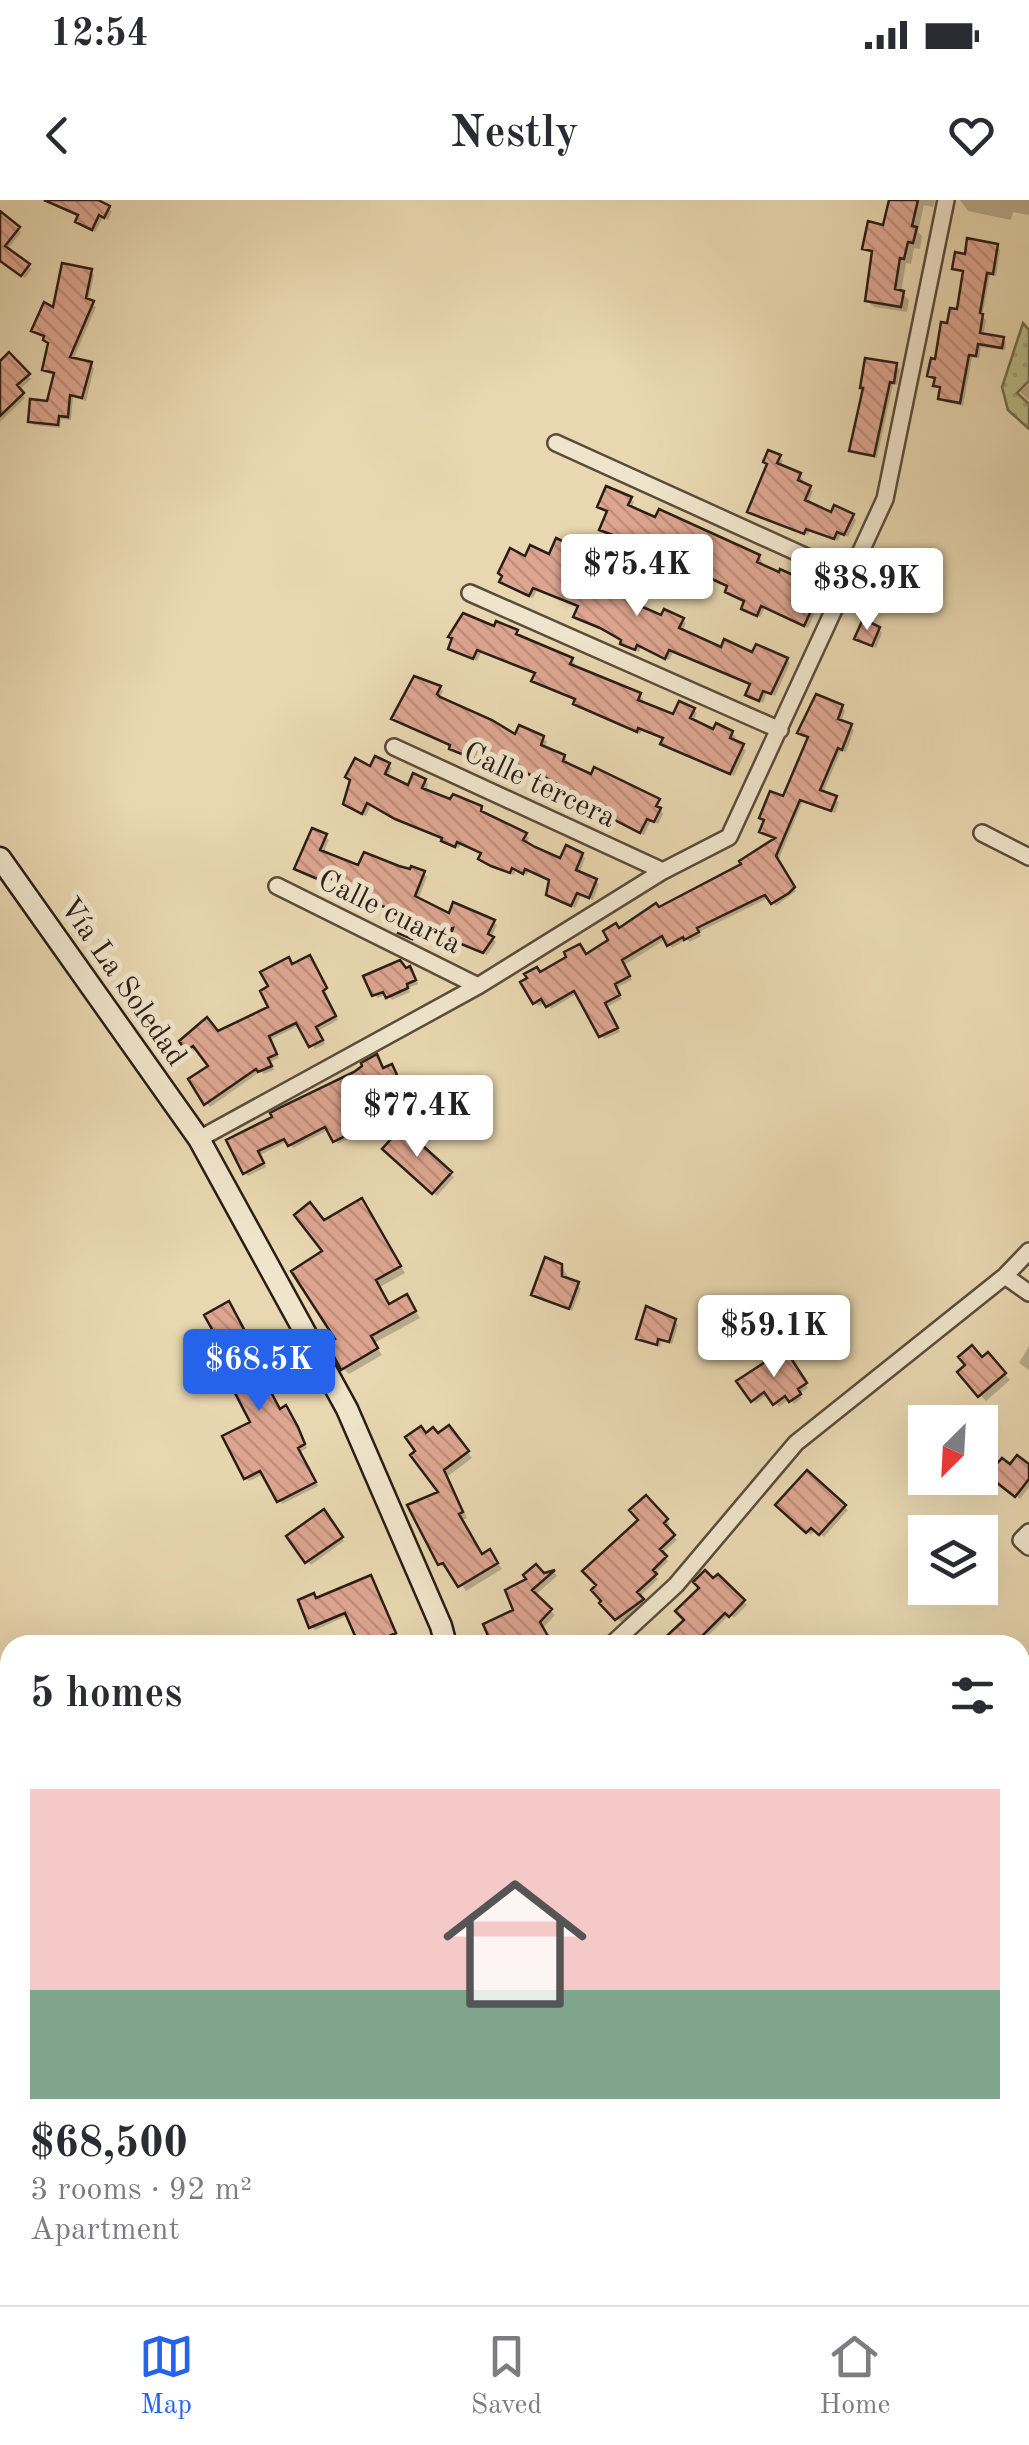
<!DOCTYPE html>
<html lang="en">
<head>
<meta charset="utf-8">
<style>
	:root { --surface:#fff; --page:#f2f2f3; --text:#2b2b33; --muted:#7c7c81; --line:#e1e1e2; --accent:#2563eb }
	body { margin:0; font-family:"Old Standard TT",serif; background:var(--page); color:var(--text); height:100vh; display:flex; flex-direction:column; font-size:38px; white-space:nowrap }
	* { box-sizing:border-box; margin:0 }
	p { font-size:32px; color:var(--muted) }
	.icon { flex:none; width:55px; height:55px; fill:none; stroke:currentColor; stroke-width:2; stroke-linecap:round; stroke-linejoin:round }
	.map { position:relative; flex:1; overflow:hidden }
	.drawer { position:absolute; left:0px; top:1435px; width:1030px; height:670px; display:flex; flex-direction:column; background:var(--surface); border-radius:30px 30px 0 0; box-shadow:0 10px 40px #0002 }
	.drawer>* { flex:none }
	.needle { width:65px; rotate:204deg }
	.controls { position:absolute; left:908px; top:1205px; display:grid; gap:20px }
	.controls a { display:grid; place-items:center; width:90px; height:90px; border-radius:0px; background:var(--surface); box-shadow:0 10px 40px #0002; font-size:50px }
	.price { position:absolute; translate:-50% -85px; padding:0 22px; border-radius:10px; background:#fff; color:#222; font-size:32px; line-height:65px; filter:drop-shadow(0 2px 5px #0008) }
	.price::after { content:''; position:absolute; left:50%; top:60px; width:30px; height:22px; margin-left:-15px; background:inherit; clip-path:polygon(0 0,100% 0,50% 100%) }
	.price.on { background:var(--accent); color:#fff }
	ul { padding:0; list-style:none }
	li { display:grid; align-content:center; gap:20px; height:530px; padding:0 30px }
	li+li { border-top:2px solid var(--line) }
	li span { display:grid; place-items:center; height:310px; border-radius:0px; color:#555 }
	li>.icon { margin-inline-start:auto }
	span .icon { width:180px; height:180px; fill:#fffc; stroke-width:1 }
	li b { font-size:42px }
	h2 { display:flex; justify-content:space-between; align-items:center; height:120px; padding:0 30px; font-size:42px }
	.status { display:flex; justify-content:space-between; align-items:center; height:70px; padding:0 50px; background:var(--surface); direction:ltr }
	.status svg { height:28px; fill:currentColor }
	header { display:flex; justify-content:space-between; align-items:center; height:130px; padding:0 30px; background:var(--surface); font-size:45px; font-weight:600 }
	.menu { display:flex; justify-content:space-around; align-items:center; height:140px; border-top:2px solid var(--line); background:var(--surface); font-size:28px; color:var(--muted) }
	.menu a { display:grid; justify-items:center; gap:5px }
	.menu .on { color:var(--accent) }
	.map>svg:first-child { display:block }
	.grass { fill:url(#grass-dots); stroke:#726d4f; stroke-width:2.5 }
	.shadow { fill:#0003 }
	.building { fill:url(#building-back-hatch); stroke:#2a1d16; stroke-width:2.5 }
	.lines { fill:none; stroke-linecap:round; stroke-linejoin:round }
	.street-casing { stroke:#5a4c3c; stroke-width:20 }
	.secondary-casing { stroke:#2a1d16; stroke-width:25 }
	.street { stroke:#f0e5cc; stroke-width:15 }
	.secondary { stroke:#f0e5cc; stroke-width:20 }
	.labels { text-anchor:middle; stroke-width:10; stroke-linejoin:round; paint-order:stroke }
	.street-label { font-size:30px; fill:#2a1d16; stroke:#f0e5cc }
</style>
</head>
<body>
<div class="status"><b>12:54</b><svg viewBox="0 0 49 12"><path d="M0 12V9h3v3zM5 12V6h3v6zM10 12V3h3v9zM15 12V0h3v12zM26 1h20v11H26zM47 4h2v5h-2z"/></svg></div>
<header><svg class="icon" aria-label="back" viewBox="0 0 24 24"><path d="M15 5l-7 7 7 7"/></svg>Nestly<svg class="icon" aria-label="heart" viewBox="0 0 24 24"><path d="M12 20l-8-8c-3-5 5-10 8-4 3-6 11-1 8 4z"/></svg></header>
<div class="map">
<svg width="1029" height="2105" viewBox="0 0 1029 2105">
	<defs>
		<pattern id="grass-dots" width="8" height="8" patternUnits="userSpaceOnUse" patternTransform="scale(2.5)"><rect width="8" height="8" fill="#b9bd88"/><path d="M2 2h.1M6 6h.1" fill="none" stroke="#9fa275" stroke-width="1.8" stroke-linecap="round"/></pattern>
		<pattern id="building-back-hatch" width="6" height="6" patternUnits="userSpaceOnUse" patternTransform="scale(2.5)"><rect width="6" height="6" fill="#dea691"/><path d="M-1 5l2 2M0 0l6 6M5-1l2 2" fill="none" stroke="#bf8e7c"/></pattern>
	</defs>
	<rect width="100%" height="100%" fill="#e8d7b0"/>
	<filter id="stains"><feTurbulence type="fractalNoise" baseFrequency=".002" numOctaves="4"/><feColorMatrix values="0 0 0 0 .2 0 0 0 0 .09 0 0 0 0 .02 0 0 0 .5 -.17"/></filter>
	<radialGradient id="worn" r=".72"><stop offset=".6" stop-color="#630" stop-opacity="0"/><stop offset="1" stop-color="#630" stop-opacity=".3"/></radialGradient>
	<path class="grass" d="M1023 123 1029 130V181L1017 193 1029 204V229L1008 210 1002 187Z
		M566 2095H897L909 2105H599Z"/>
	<path class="shadow" d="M49 0H93L112 11 108 20 103 17 95 32 82 25 81 16Z
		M892 0H935L933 7 924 5 918 32 922 36 920 49 914 48 911 64 906 63 901 92 909 100 907 112 874 107 867 100 874 56 865 48 885 28Z
		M960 0H1029V15L1013 12 1011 20 968 11Z
		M0 15 21 32 7 50 32 69 25 78 0 59 7 46 0 41Z
		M997 46 1000 50 996 76 990 75 982 117 986 120 983 136 1003 139 1006 143 1005 150 981 147 979 158 972 157 963 206 945 202 941 198 943 189 930 176 949 126 959 112 965 73 954 68 967 56Z
		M90 71 94 75 88 102 96 107 73 160 94 168 86 201 73 197 71 220 61 219 60 228 34 225 30 222 49 204 56 174 44 169 50 144 47 138 38 134Z
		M9 156 31 179 19 190 25 198 0 222V164Z
		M896 166 900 169 897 185 893 184 877 258 855 254 852 250Z
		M1029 184V201L1020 192Z
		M779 257 783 261 780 267 800 276 803 279 801 284 813 291 808 304 832 315 852 316 856 320 848 337 841 334 838 341 810 331 808 335 750 311Z
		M630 299 634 302 631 309 759 357 762 361 760 366 805 383 823 385 826 388 808 428 765 408 760 417 747 412V402L730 387 638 345 605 333 602 330 609 312 600 307Z
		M576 350 579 354 566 380 618 398 635 391 639 394 634 406 662 418 682 420 686 423 682 432 722 450 786 460 790 463 775 496 767 492 763 503 752 498V485L673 452 669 460 641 447 639 452 626 446 624 441 580 420 576 417 580 407 537 390 533 398 502 382 526 359Z
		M496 429 516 432 571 460 575 463 573 468 640 495 643 499 641 504 675 517 693 510 697 513 693 522 714 532 732 533 736 537 733 542 746 550 734 576 667 547 663 544 665 540 642 530 640 534 580 506 577 500 538 484 534 480 537 475 481 452 477 461 451 448Z
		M879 429 882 433 876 448 861 442Z
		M440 488 443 491 439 499 516 538H543L547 542 544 549 564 557 567 561 565 565 658 601 663 614 658 624 651 620 644 635 601 613 597 619 571 600 575 592 548 578 546 582 520 570 517 580 394 519Z
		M842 507 845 511 841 522 854 530 846 552 841 550 823 593 839 602 835 613 803 601 778 661 796 691 776 706 770 697 699 732 701 736 690 742 687 739 672 748 666 739 624 765 632 780 616 788 622 799 607 807 620 832 604 839 578 793 551 809 546 802 539 806 535 803 542 774 587 757 612 741 620 731 744 665 778 640 762 631 785 599 811 538 804 535Z
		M388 565 392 568 387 578 409 589 425 581 428 584 425 592 481 609 483 615 525 635 529 638 526 644 561 661 582 655 585 658 579 674 599 684 593 700 581 695 575 708 548 695 551 681 529 671 527 675 516 670 514 675 484 662 483 654 461 644 459 648 448 644 445 639 401 622 371 605 366 616 349 608 346 604 371 569Z
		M325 637 329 640 323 654 360 668 398 669 423 673 427 677 418 700 450 716 493 722 497 725 491 738 496 742 487 755 456 742 455 731 434 736 424 721 416 740 404 736 405 722 396 718 394 711 374 703 370 712 352 702 357 690 326 677 324 682 301 672Z
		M313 762 338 820 318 831 325 844 315 849 300 825 270 840 279 858 270 862 274 870 264 874 261 871 210 907 191 880 212 867 197 848 192 852 182 841 219 834 272 808 293 767Z
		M410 769 418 784 408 788 410 792 392 800 387 794 378 798 374 795Z
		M384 870 395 871 405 892 367 909 375 926 338 944 330 929 293 948 288 941 260 955 266 967 248 976 245 972 229 942Z
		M402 930 454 977 437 996 385 949Z
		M362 1001 405 1073 380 1087 391 1106 406 1097 420 1118 374 1143 382 1155 349 1174 343 1168 326 1052Z
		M561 1066 567 1075 565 1079 581 1088 572 1111 534 1094Z
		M232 1107 273 1184 268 1187 281 1211 289 1212 301 1233 307 1248 300 1252 318 1286 282 1304 264 1274 249 1281 246 1278 253 1223 235 1166Z
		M674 1121 678 1125 672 1144 661 1141 660 1147 639 1138Z
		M1029 1146V1170L1019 1163Z
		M788 1155 808 1188 799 1194 802 1198 794 1204 789 1199 779 1207 768 1194 756 1203 753 1200Z
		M988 1156 1010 1180 986 1201 980 1195Z
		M454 1234 472 1258 448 1276 467 1318 463 1320 483 1357 490 1353 502 1369 466 1391 449 1367 446 1369 440 1364 441 1293 426 1235Z
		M1029 1267V1287L1020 1299 991 1275 1010 1268Z
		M807 1273 848 1310 824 1337 815 1330 811 1335 778 1305Z
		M645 1298 670 1324 665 1328 677 1340 661 1354 668 1361 654 1375 658 1379 639 1397 645 1404 621 1422 602 1403 642 1320Z
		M327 1316 344 1341 311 1365 307 1361Z
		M554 1372 557 1376 534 1396 555 1415 543 1428 553 1445H495L517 1412 509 1391Z
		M718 1377 747 1405 734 1418 730 1414 699 1445H661L687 1420Z
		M370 1378 398 1437 393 1439 394 1445H362L349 1415 315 1430 311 1426 318 1400Z
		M6 1482 10 1483V1521L0 1518V1486L4 1488Z
		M0 1557 10 1561 7 1590 0 1587Z
		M0 1638 10 1643 3 1669 0 1668Z
		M0 1809 10 1811V1837L0 1835Z
		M0 1896 10 1899V1947L0 1945Z
		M1029 2090V2105H978L970 2095H1007L1014 2105Z
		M269 2095H288L296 2101 295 2105H265Z
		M371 2095H447L492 2105H368Z
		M729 2095H768L774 2101 771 2105H742Z"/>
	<path class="building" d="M44 0H98L110 6 104 18 99 15 92 30 75 22 78 15Z
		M889 0H918L912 26 917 27 913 43 908 42 904 59 900 58 895 89 904 91 901 107 865 101 872 51 862 49 868 21 883 25Z
		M0 11 20 27 5 46 30 64 21 76 0 61Z
		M967 38 998 44 993 74 987 73 980 113 983 114 980 133 1004 137 1002 148 978 144 976 156 969 155 960 203 938 199 940 187 933 186 935 178 927 176 931 158 935 159 941 122 947 123 950 108 957 109 963 71 952 69 955 52 965 54Z
		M62 63 92 69 86 98 94 101 70 157 92 162 82 198 70 195 68 217 59 216 58 225 28 222 30 199 47 201 54 173 42 170 48 143 43 140 44 136 31 131 44 102 53 107Z
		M9 152 30 174 17 185 24 193 0 216V161Z
		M865 158 897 163 894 183 890 182 874 256 849 251 863 188H860Z
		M768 250 781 255 777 263 801 273 798 280 811 286 805 300 831 312 834 305 854 314 844 335 837 332 834 339 806 329 804 334 747 312 767 264 763 262Z
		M606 286 632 297 628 305 655 317 659 309 760 355 757 362 779 372 780 369 804 380 806 375 824 383 804 426 761 406 757 416 741 409 744 401 725 392 727 386 632 342 599 330 607 311 597 307Z
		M556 338 577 348 563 376 617 395 622 382 637 389 631 402 661 415 664 409 684 418 679 428 721 447 724 439 752 452 756 444 788 458 771 494 763 491 759 501 745 495 750 484 669 450 665 459 637 445 635 450 620 444 621 440 600 428 573 417 578 406 533 388 529 396 499 382 502 376 498 373 510 348 525 356 530 345 549 354Z
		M463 413 494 426 496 421 518 430 516 434 573 458 570 464 641 493 638 500 673 514 679 501 695 508 690 518 713 529 716 523 733 531 730 538 744 544 730 574 660 544 663 538 638 528 637 532 573 504 575 499 531 481 535 473 477 450 473 459 448 449 452 438 448 437Z
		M863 419 880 427 872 446 854 439Z
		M414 476 441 486 437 494 440 497 492 520 515 534 519 525 544 536 541 545 565 555 563 561 591 574 594 567 660 599 656 606 661 608 654 622 647 619 640 633 597 611 593 618 581 612 583 608 568 600 572 592 544 577 542 580 517 569 513 579 500 572 502 570 449 549 450 545 391 519Z
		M816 494 843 505 838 519 852 524 842 550 838 548 820 590 837 596 831 611 800 600 776 656 795 687 789 693 771 704 765 695 697 728 699 732 684 740 683 737 667 746 662 736 622 760 630 776 615 784 620 795 605 803 618 828 599 837 574 791 546 807 541 799 533 804 520 782 527 778 524 774 537 767 540 772 566 757 564 752 580 744 586 754 608 740 603 731 616 723 619 728 656 703 659 707 741 664 739 661 775 638 759 632 764 620 759 618 770 591 783 596 808 537 797 533Z
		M375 556 390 563 385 574 408 585 413 573 426 579 422 588 450 599 453 594 482 606 481 611 527 633 523 640 535 647 560 658 566 645 583 653 576 670 597 679 589 698 577 693 571 706 546 695 549 680 525 669 523 674 512 668 510 673 491 666 478 659 481 653 457 642 455 647 441 641 442 638 395 619 367 603 362 614 343 604 350 580 345 577 355 558 370 566Z
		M312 628 327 634 320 650 358 665 364 652 399 666 410 669 411 666 425 671 415 696 449 713 453 702 495 720 488 734 494 737 483 753 449 739 453 728 428 734 420 719 412 739 398 733 403 720 390 715 392 710 370 701 366 710 349 703 355 689 322 675 320 680 294 669Z
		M310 755 327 788 323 791 336 816 316 827 323 840 309 847 296 823 269 836 277 854 268 858 272 866 258 872 256 869 204 905 188 879 208 866 193 846 186 851 179 841 207 817 218 831 268 807 260 791 268 786 260 772 289 757 292 764Z
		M400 760 406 768 410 766 416 780 407 784 408 788 386 798 383 792 372 796 363 776Z
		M377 854 383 868 392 864 403 888 365 905 373 922 333 942 325 927 288 946 284 939 258 951 264 963 243 974 226 940 272 917 270 913 281 907 354 872 362 866 361 863Z
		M402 927 452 972 432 994 382 949Z
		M362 998 401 1066 376 1080 389 1104 407 1094 416 1111 371 1136 378 1148 341 1170 327 1143 335 1139 291 1071 322 1051 294 1015 310 1002 324 1020Z
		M545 1057 562 1064V1076L579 1082 569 1109 531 1095Z
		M229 1101 271 1180 266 1183 280 1209 286 1205 298 1227 305 1244 298 1248 316 1282 277 1302 260 1271 244 1279 222 1236 250 1222 223 1170 232 1165 204 1115Z
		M646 1106 676 1119 669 1142 658 1139 657 1145 636 1139Z
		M972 1145 982 1157 988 1152 1006 1173 978 1197 957 1172 965 1165 958 1157Z
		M785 1149 807 1183 798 1189 801 1194 789 1202 785 1196 773 1205 764 1192 751 1202 736 1181Z
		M449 1225 469 1251 444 1270 463 1312 459 1314 482 1354 490 1349 498 1363 458 1387 443 1363 438 1365 407 1305 438 1292 410 1255 415 1251 405 1237 421 1226 426 1233 433 1227 438 1233Z
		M1017 1255 1029 1264V1279L1015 1297 987 1275 1002 1258 1010 1264Z
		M807 1270 846 1305 819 1335 811 1328 806 1333 775 1305Z
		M646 1295 668 1319 664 1323 675 1335 660 1349 667 1356 653 1370 657 1374 637 1392 644 1399 615 1420 599 1403 601 1401 591 1390 596 1385 582 1371 638 1320 629 1310Z
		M324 1309 343 1337 305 1363 286 1336Z
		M536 1364 544 1373 555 1370 532 1390 552 1409 540 1422 553 1445H492L483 1424 513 1410 505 1390 526 1379 523 1375Z
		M705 1370 713 1378 718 1374 745 1400 729 1417 725 1413 693 1445H657L684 1420 675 1411 699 1388 693 1382Z
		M371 1375 396 1433 369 1445H359L345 1413 309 1428 298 1400 314 1393 316 1398Z"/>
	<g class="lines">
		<defs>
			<path id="street" d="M556 243 849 376
				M470 393 780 530
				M394 547 663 671
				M982 633 1029 657
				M277 686 478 786
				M199 939 478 786 663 671 729 637 885 299 946 0
				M1005 1076 1029 1093
				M1029 1332 1021 1340 1029 1347
				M611 1445 676 1385 796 1243 1005 1076 1029 1051
				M0 1529 10 1532
				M0 1964 10 1966
				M343 2105 348 2095"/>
			<path id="secondary" d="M0 658 199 939 347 1209 441 1426 446 1445
				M526 2095 557 2105
				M914 2095 925 2105"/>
		</defs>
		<use href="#street" class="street-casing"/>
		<use href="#secondary" class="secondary-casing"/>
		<use href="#street" class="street"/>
		<use href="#secondary" class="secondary"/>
	</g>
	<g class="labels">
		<g class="street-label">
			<text transform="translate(540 584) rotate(25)" y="10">Calle tercera</text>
			<text transform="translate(390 711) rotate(26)" y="10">Calle cuarta</text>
			<text transform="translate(124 781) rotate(55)" y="10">Vía La Soledad</text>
		</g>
	</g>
	<rect width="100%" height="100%" filter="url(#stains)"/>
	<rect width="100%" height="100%" fill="url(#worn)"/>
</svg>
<div class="controls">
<a><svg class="needle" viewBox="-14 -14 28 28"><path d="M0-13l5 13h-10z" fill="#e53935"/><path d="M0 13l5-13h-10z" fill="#7c7c81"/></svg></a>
<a><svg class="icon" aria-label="layers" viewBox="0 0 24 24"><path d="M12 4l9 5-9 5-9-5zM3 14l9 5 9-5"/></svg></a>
</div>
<b class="price" style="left:637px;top:419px">$75.4K</b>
<b class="price" style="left:867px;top:433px">$38.9K</b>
<b class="price" style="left:417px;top:960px">$77.4K</b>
<b class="price" style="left:774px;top:1180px">$59.1K</b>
<b class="price on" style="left:259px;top:1214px">$68.5K</b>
<section class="drawer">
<h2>5 homes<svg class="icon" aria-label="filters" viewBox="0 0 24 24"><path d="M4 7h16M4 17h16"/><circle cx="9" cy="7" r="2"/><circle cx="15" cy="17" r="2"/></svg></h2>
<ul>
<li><span style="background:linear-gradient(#f6c9c9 65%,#7fa58c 0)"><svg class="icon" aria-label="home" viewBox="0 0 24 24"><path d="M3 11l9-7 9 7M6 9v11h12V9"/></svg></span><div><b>$68,500</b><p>3 rooms · 92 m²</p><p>Apartment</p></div></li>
</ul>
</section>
</div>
<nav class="menu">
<a class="on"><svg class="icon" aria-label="map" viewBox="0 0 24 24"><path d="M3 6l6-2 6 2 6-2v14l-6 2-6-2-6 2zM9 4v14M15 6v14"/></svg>Map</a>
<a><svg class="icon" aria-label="saved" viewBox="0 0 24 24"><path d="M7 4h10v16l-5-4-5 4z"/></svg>Saved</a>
<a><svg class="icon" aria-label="home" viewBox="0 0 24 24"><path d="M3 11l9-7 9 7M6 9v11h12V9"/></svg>Home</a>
</nav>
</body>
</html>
